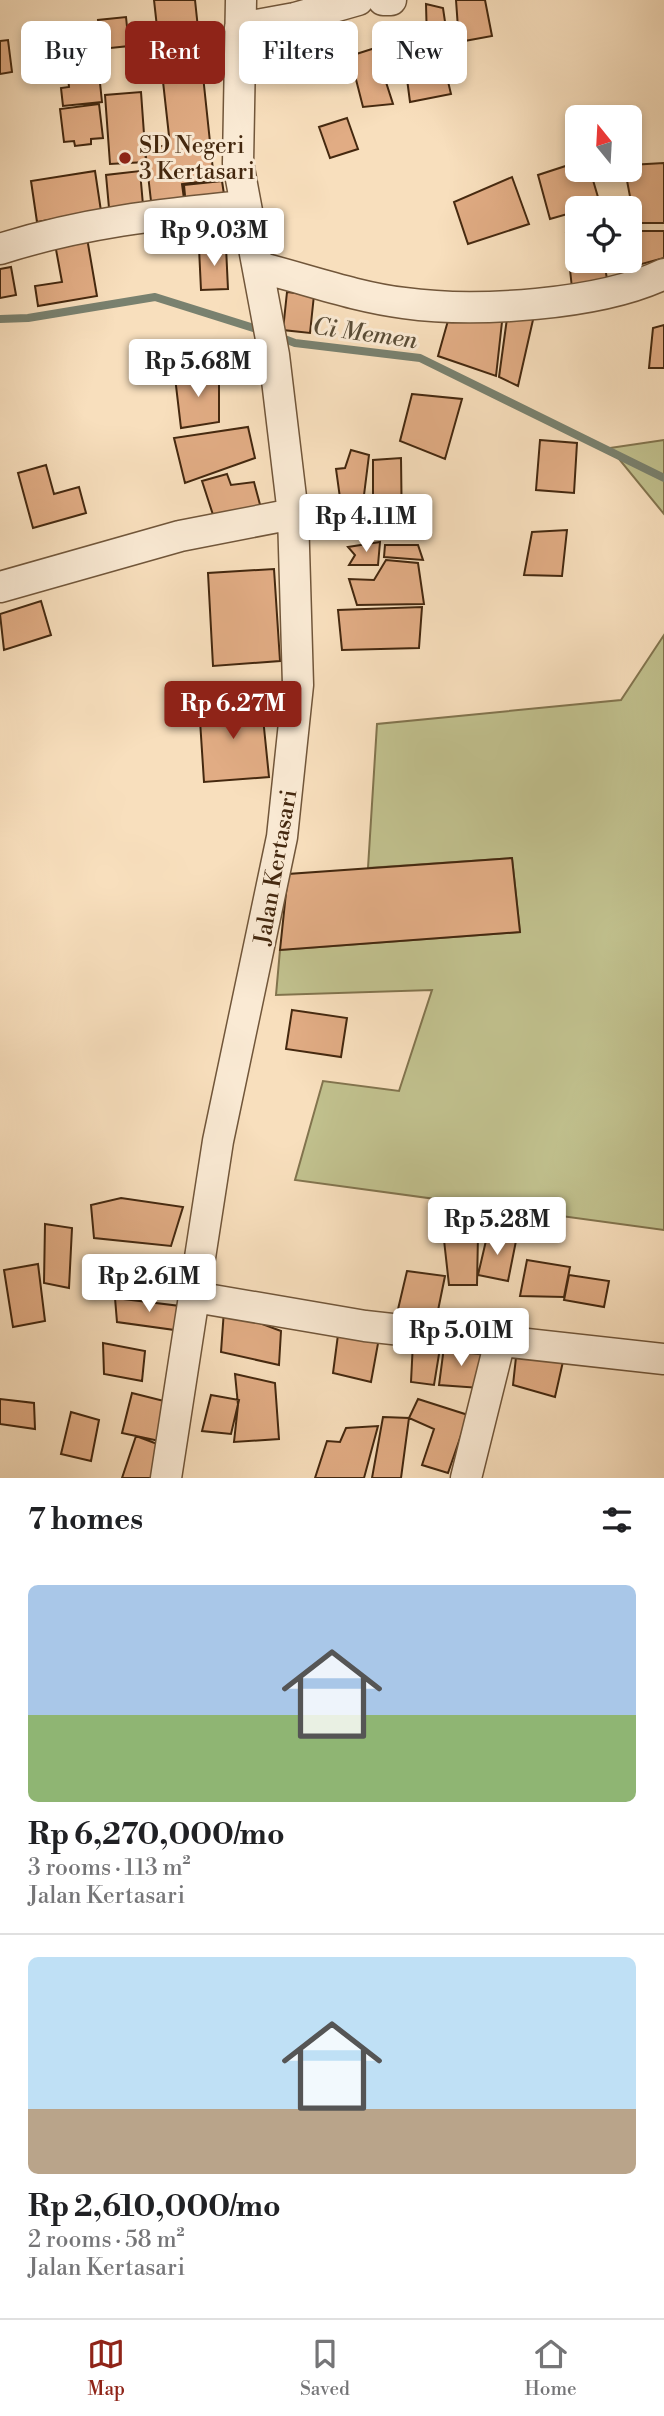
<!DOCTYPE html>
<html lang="en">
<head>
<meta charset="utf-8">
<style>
	:root { --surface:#fff; --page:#f2f2f2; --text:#202124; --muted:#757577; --line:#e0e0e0; --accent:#8f2418 }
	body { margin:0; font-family:"Libre Bodoni",serif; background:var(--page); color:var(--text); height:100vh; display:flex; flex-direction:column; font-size:26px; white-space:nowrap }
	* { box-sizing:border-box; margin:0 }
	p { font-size:23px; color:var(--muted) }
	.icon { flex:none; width:38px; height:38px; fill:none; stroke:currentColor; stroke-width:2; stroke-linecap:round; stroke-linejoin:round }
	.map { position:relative; height:1478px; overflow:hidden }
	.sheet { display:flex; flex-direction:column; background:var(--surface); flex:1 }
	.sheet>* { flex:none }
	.banner { position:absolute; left:21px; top:21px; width:623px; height:63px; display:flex; gap:14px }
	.needle { width:46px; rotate:342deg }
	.controls { position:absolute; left:565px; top:105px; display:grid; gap:14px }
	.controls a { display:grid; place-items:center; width:77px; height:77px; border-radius:10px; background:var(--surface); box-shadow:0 4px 10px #0003; font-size:35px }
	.price { position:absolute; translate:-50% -60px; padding:0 16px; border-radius:7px; background:#fff; color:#222; font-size:23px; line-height:46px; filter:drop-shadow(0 2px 4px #0008) }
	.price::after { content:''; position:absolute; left:50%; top:42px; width:21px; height:16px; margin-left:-10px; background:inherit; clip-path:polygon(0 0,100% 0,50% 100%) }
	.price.selected { background:var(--accent); color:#fff }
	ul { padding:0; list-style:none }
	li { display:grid; align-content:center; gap:14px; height:371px; padding:0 28px }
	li+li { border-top:2px solid var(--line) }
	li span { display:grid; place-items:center; height:217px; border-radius:10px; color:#555 }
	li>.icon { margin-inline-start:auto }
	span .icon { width:126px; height:126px; fill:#fffc; stroke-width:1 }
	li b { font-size:30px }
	h2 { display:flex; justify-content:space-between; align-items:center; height:84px; padding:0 28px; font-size:30px }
	.pill { padding:0 24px; border-radius:10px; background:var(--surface); box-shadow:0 4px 10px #0003; font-size:24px; line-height:63px }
	.pill.selected { background:var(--accent); color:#fff }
	.dock { display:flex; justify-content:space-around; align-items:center; height:98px; border-top:2px solid var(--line); background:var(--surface); font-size:19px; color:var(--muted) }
	.dock a { display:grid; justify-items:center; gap:4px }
	.dock .selected { color:var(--accent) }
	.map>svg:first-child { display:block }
	.green { fill:#c1c18e; stroke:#82744e; stroke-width:2 }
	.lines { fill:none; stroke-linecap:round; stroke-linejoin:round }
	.stream { stroke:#79816f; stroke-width:8 }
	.building { fill:#e1ac84; stroke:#44280f; stroke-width:2 }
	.minor-casing { stroke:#71563a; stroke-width:33 }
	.minor { stroke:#faead4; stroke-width:30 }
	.poi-dot { fill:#8f2418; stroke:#faead4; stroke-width:2.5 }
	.labels { text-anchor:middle; stroke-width:6; stroke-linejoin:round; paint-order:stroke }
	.poi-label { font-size:23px; fill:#44280f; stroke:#faead4; text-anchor:start }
	.street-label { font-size:23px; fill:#44280f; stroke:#faead4 }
	.water-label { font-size:24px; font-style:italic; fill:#5a4d37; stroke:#faead4 }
</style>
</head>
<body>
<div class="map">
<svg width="664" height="1478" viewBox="0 0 664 1478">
	<rect width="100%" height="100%" fill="#f8dfbd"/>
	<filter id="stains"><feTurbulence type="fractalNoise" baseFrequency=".00286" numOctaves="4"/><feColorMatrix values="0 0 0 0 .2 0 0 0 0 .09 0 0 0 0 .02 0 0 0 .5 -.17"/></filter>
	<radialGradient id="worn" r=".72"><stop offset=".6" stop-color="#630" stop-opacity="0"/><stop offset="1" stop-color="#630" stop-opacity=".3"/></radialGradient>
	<path class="green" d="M664 440V514L610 448Z
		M664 635V1230L295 1180 323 1081 399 1091 432 990 276 995 280 950 520 932 512 858 368 868 377 724 621 700Z"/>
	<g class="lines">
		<path class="stream" d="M0 319 28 318 155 297 263 331
			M279 337 295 343 420 358 664 478"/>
	</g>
	<path class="building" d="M154 0H195L214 180 182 184 185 206 152 210 145 148 170 145Z
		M456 0H485L492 36 459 42Z
		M426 4 443 8 448 42H427Z
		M126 17 129 46 101 49 98 20Z
		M8 40 12 72 0 74V41Z
		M375 48 393 104 363 107 350 56Z
		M440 48 451 94 410 102 404 56Z
		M98 64 102 102 63 106 61 88 69 87 67 68Z
		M141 92 146 162 110 164 105 95Z
		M99 104 103 138 91 139V144L75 146 74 141 64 142 60 109Z
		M347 118 358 149 330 158 319 127Z
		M578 162V170H590L600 204 578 208V211L550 219 538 175Z
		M664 163V223H635L625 170H630V165Z
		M95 171 101 211 37 222 31 181Z
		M140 171 143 205 109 208 106 175Z
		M512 177 529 224 468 244 454 202Z
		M222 181 225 201 186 206 184 185Z
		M639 231H664V258L638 265Z
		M578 232V261H604L608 285 572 288 566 233Z
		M87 238 97 296 38 306 35 286 62 282 55 244Z
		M226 247 228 289 201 290 199 248Z
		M11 267 16 295 0 298V269Z
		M287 292 314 295 310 333 283 330Z
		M451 310 503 313 496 376 438 356Z
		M508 311H535L518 386 499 377Z
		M664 325V368H649L653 328Z
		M219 371V422L181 428 175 377Z
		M412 394 462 399 445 459 400 441Z
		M248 427 255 458 185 483 174 438Z
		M540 440 577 443 574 493 536 490Z
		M351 450 369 455 363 503 340 498 336 469 345 468Z
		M401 458 402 535 344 536 342 510 373 511V460Z
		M46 465 54 494 79 487 86 513 33 528 18 473Z
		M227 474 231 485 254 482 262 512 216 524 202 481Z
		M567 530 562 576 524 575 532 532Z
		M380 542 378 565H349L355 555 348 547Z
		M385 545H418L423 560 384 557Z
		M386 560 418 563 424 604 357 605 349 579 374 580Z
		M274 569 280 661 213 666 208 573Z
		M41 601 51 635 4 650 0 614Z
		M422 607 419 648 342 650 338 610Z
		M261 698 269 777 204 782 199 705Z
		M512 858 520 932 280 950 288 874Z
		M292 1010 347 1018 341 1057 286 1049Z
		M121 1198 183 1207 171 1246 94 1238 91 1205Z
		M45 1224 72 1228 69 1288 44 1283Z
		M443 1231 478 1235 477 1285H449Z
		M488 1232 516 1241 508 1281 478 1275Z
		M527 1260 570 1267 564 1297 520 1296Z
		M38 1264 45 1321 13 1327 4 1270Z
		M407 1271 445 1276 434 1330 395 1322Z
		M569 1275 609 1281 604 1307 564 1300Z
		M115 1298 180 1306 182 1331 117 1322Z
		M224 1310 281 1331 279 1365 221 1352Z
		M339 1327 379 1338 371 1382 333 1373Z
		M413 1342 440 1348 434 1385 411 1382Z
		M103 1343 145 1351 142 1381 104 1374Z
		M444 1347 483 1350 480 1388 439 1385Z
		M517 1348 564 1357 555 1397 513 1385Z
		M235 1374 275 1383 279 1439 234 1442 238 1405Z
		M132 1393 168 1402 164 1442 122 1433Z
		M211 1395 239 1400 231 1434 202 1431Z
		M0 1399 34 1403 35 1429 0 1424Z
		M418 1399 468 1415 448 1473 422 1465 434 1429 409 1418Z
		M71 1412 99 1420 91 1461 61 1454Z
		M383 1417 409 1418 401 1478H372Z
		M378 1426 364 1478H315L327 1441 340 1442 346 1428Z
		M136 1436 160 1445V1478H122Z"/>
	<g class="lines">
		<defs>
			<path id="minor" d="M383 0H391
				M240 28 295 18 358 0
				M0 249C81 223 161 214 245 206
				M258 267C306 279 355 297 404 303 475 313 600 305 664 274
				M0 587 180 536 293 514
				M195 1297 365 1326 664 1359
				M166 1478 218 1141 282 837 298 685 293 514 274 355 238 163 241 0
				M466 1478 500 1341"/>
		</defs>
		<use href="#minor" class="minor-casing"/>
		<use href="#minor" class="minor"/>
	</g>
	<circle class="poi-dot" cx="125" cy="158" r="7"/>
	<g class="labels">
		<g class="poi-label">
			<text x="139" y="153">SD Negeri<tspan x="139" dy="26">3 Kertasari</tspan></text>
		</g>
		<g class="street-label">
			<text transform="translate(275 867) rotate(-80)" y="8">Jalan Kertasari</text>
		</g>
		<g class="water-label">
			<text transform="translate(365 333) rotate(8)" y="8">Ci Memen</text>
		</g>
	</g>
	<rect width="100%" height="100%" filter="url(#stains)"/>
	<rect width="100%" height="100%" fill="url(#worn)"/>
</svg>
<div class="controls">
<a><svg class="needle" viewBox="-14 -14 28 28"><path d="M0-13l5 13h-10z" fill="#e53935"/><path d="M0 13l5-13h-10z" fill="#757577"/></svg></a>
<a><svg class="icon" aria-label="locate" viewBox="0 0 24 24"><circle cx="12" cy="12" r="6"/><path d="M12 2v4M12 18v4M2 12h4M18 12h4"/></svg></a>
</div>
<b class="price" style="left:214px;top:268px">Rp 9.03M</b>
<b class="price" style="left:198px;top:399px">Rp 5.68M</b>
<b class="price" style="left:366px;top:554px">Rp 4.11M</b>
<b class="price selected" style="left:233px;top:741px">Rp 6.27M</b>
<b class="price" style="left:497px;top:1257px">Rp 5.28M</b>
<b class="price" style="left:149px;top:1314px">Rp 2.61M</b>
<b class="price" style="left:461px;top:1368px">Rp 5.01M</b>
<div class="banner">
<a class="pill">Buy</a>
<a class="pill selected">Rent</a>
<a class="pill">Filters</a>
<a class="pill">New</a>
</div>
</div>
<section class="sheet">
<h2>7 homes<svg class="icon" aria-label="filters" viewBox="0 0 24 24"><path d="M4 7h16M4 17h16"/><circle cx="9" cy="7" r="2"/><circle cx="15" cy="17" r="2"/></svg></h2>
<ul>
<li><span style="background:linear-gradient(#a9c7e8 60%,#8fb573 0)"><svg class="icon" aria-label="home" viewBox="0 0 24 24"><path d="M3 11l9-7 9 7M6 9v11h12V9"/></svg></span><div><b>Rp 6,270,000/mo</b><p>3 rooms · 113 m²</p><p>Jalan Kertasari</p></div></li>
<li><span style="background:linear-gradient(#bfe0f5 70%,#b9a48a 0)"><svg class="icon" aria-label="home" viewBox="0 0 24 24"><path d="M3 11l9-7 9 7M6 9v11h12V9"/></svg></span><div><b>Rp 2,610,000/mo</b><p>2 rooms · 58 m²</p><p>Jalan Kertasari</p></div></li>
</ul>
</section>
<nav class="dock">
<a class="selected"><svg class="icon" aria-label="map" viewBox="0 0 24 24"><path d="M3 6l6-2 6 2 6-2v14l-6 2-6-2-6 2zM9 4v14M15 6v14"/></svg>Map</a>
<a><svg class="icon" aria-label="saved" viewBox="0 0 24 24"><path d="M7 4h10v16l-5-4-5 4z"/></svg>Saved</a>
<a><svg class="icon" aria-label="home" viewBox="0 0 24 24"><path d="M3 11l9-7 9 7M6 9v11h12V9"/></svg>Home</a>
</nav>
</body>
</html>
